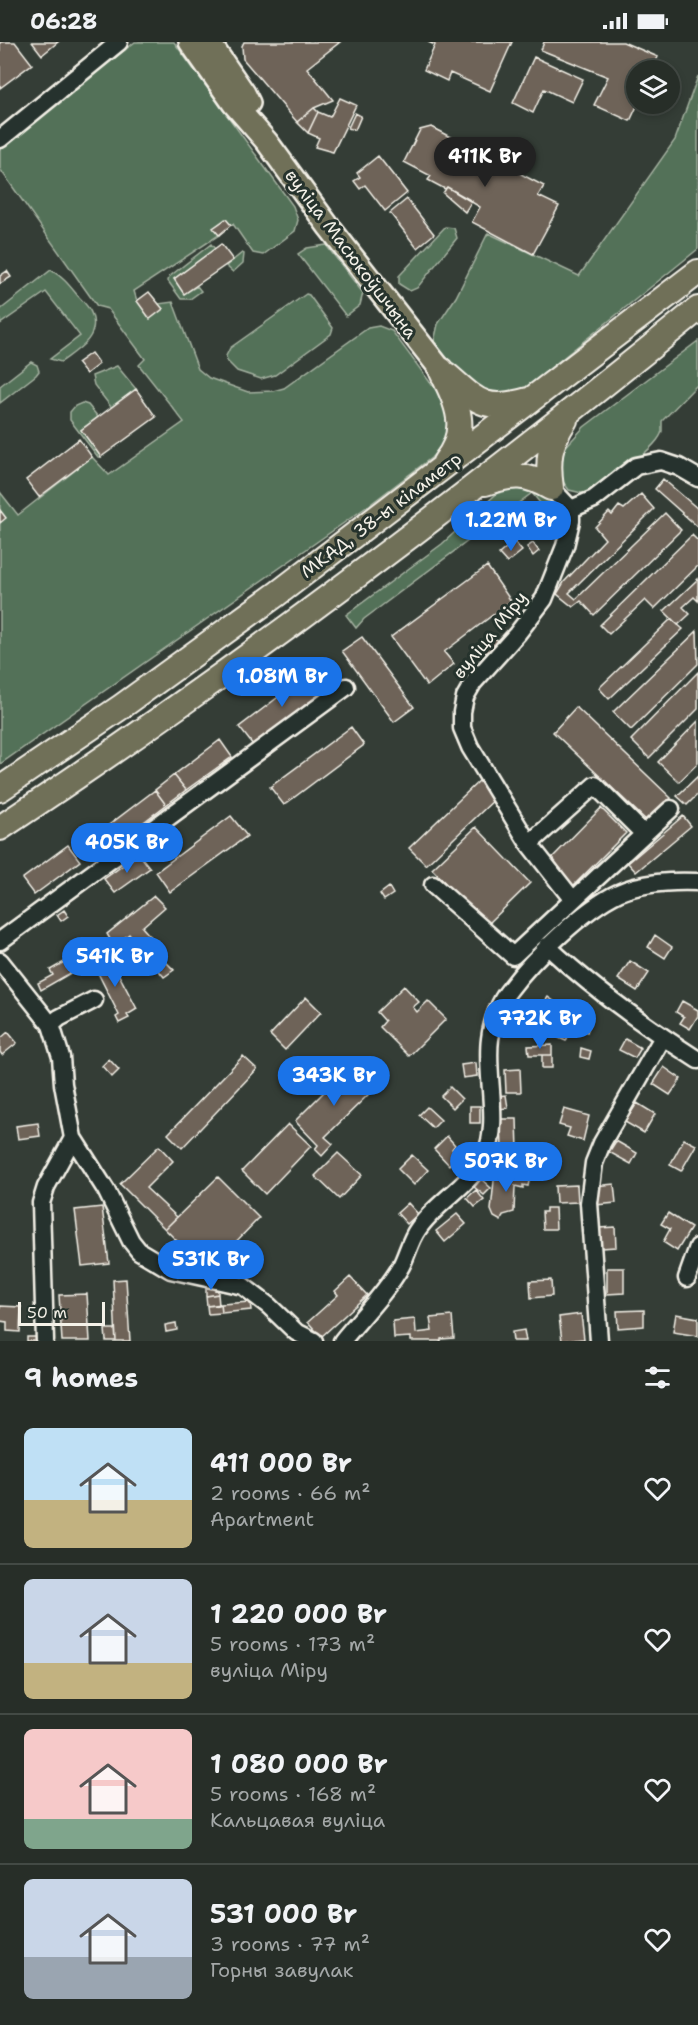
<!DOCTYPE html>
<html lang="en">
<head>
<meta charset="utf-8">
<style>
	:root { --surface:#272e28; --page:#2f3630; --text:#f1f3f6; --muted:#a4a8a8; --line:#434a45; --accent:#1a73e8 }
	body { margin:0; font-family:"Shantell Sans",sans-serif; background:var(--page); color:var(--text); height:100vh; display:flex; flex-direction:column; font-size:22px; white-space:nowrap }
	* { box-sizing:border-box; margin:0 }
	p { font-size:20px; color:var(--muted) }
	.icon { flex:none; width:33px; height:33px; fill:none; stroke:currentColor; stroke-width:2; stroke-linecap:round; stroke-linejoin:round }
	.map { position:relative; height:1299px; overflow:hidden }
	.details { display:flex; flex-direction:column; background:var(--surface); flex:1 }
	.details>* { flex:none }
	.controls { position:absolute; left:626px; top:18px; display:grid; gap:12px }
	.controls a { display:grid; place-items:center; width:54px; height:54px; border-radius:50%; background:var(--surface); box-shadow:0 3px 9px #0003,0 0 0 2px var(--line); font-size:30px }
	.scale { position:absolute; left:18px; bottom:15px; width:87px; box-sizing:border-box; padding-left:6px; border:3px solid #f4f1e8; border-top:0; font-size:16px; line-height:21px; white-space:nowrap; color:#f4f1e8; -webkit-text-stroke:4px #26332d; paint-order:stroke }
	.price { position:absolute; translate:-50% -51px; padding:0 14px; border-radius:21px; background:var(--accent); color:#fff; font-size:20px; line-height:39px; filter:drop-shadow(0 2px 3px #0008) }
	.price::after { content:''; position:absolute; left:50%; top:36px; width:18px; height:14px; margin-left:-9px; background:inherit; clip-path:polygon(0 0,100% 0,50% 100%) }
	.price.on { background:#222; color:#fff }
	ul { padding:0; list-style:none }
	li { display:flex; align-items:center; gap:18px; height:150px; padding:0 24px }
	li+li { border-top:2px solid var(--line) }
	li span { display:grid; place-items:center; flex:none; width:168px; height:120px; border-radius:9px; color:#555 }
	li>.icon { margin-inline-start:auto }
	span .icon { width:72px; height:72px; fill:#fffc; stroke-width:1 }
	li b { font-size:26px }
	h2 { display:flex; justify-content:space-between; align-items:center; height:72px; padding:0 24px; font-size:26px }
	.status { display:flex; justify-content:space-between; align-items:center; height:42px; padding:0 30px; background:var(--surface); direction:ltr }
	.status svg { height:16px; fill:currentColor }
	.map>svg:first-child { display:block }
	.green { fill:#537159; stroke:#a4b1a0; stroke-width:1.5 }
	.building { fill:#6e6359; stroke:#f4f1e8; stroke-width:1.5 }
	.lines { fill:none; stroke-linecap:round; stroke-linejoin:round }
	.minor-casing { stroke:#f4f1e8; stroke-width:21 }
	.major-casing { stroke:#f4f1e8; stroke-width:26 }
	.highway-casing { stroke:#f4f1e8; stroke-width:28 }
	.minor { stroke:#26332d; stroke-width:16 }
	.major { stroke:#706f59; stroke-width:21 }
	.highway { stroke:#706f59; stroke-width:24 }
	.labels { text-anchor:middle; stroke-width:6; stroke-linejoin:round; paint-order:stroke }
	.street-label { font-size:18px; fill:#f4f1e8; stroke:#26332d }
</style>
</head>
<body>
<div class="status"><b>06:28</b><svg viewBox="0 0 49 12"><path d="M0 12V9h3v3zM5 12V6h3v6zM10 12V3h3v9zM15 12V0h3v12zM26 1h20v11H26zM47 4h2v5h-2z"/></svg></div>
<div class="map">
<svg width="698" height="1299" viewBox="0 0 698 1299">
	<rect width="100%" height="100%" fill="#343d36"/>
	<filter id="ink" filterUnits="userSpaceOnUse"><feTurbulence type="fractalNoise" baseFrequency=".0167" numOctaves="2"/><feDisplacementMap in="SourceGraphic" scale="12" xChannelSelector="R" yChannelSelector="G"/><feConvolveMatrix kernelMatrix="1 2 1 2 8 2 1 2 1" color-interpolation-filters="sRGB"/></filter>
	<g filter="url(#ink)">
		<path class="green" d="M135 0H174L293 164 298 178 295 189 263 213 253 211 233 182 231 183 225 177 214 186 219 193 134 249 137 259 150 277 162 268 158 262 173 260 198 327 209 336 248 350 273 349 284 346 368 286 379 284 392 289 441 355 449 379 443 402 431 416 368 464 0 722V450L18 473 92 415 109 433 184 380 139 323 145 317 108 267 97 264 0 127V107Z
			M698 34V207L517 353H476L433 304 438 282 456 255 488 191 579 234 675 98Z
			M445 185 454 186 457 196 417 246 410 249 399 242V234Z
			M211 202 215 207 174 237 184 252 197 244 201 249 190 257H181L168 239 169 235Z
			M326 203 363 251 360 263 346 274 298 212 307 206Z
			M242 211 244 212 243 221 233 230 226 224Z
			M51 228C63 235 69 243 78 254 83 259 90 266 92 273 100 296 77 308 61 320L50 317 80 294 46 250 0 282V268Z
			M306 252 309 253 333 286 331 292 275 333 261 337 237 329 227 319 226 314 230 306Z
			M698 299V342L662 379C662 383 662 386 662 389 658 408 603 441 586 452L569 448 559 434 558 413 584 385Z
			M31 320 37 323 39 329 36 333 0 361V344Z
			M117 324 136 347 111 365 94 343 92 334Z
			M82 361 88 363 98 375 81 388 101 415H98L70 378V370L75 364Z
			M523 440 552 458 549 472 532 451 364 577 356 586 346 573 442 502 506 443Z"/>
		<path class="building" d="M0 0H15L32 22 0 46Z
			M32 0H58L42 13Z
			M244 0H340L307 26 333 58 314 66 297 80 243 17 242 4Z
			M428 0H512L490 49 450 31 447 39 424 28 435 3Z
			M544 0H623L658 15 652 28H636V62H638L630 79 594 63 608 35 541 8Z
			M534 15 583 37 572 60 544 47 533 71 513 61Z
			M340 56 356 63 333 110 315 105 319 96 308 91 318 70 330 75Z
			M314 66 318 70 308 91 297 80Z
			M355 71 361 74 355 88 348 86Z
			M431 85 544 144 538 154 559 164 533 212 472 180 480 165 447 145 445 147 428 138 431 134 404 120 420 88Z
			M378 114 407 151 385 169 365 143 360 147 354 139 360 135 357 131Z
			M447 145 472 159 465 170 443 151Z
			M407 157 434 192 417 206 390 171Z
			M226 177 231 183 219 193 213 186Z
			M221 202 233 218 184 252 174 237Z
			M7 229 11 235 0 242V234Z
			M149 250 163 267 150 277 137 259Z
			M91 311 99 322 86 332 77 321Z
			M136 347 156 375 101 415 81 388Z
			M79 397 92 415 39 455 26 438Z
			M663 437 698 467V485L655 447Z
			M641 452 654 467 569 551 576 557 665 471 681 488 594 573 581 559 573 565 557 552 564 540 605 497 595 485 609 470 612 473 619 464 624 467Z
			M0 468 6 476 0 481Z
			M692 493 698 499V524L654 567 645 558 609 592 600 583Z
			M514 499 522 509 507 521 499 512Z
			M533 501 539 509 533 514 527 505Z
			M487 524 511 559 444 610 454 622 427 644 391 595Z
			M698 537V559L694 555 683 565 690 572 678 583 664 569Z
			M671 577 683 587 609 657 599 646Z
			M697 589 698 622 631 688 613 670Z
			M492 594 500 600 489 613 482 607Z
			M362 595 414 665 394 680 342 609Z
			M311 630 325 648 253 703 239 685Z
			M698 630V667L649 716 631 698Z
			M576 665 671 756 648 780 553 690Z
			M698 679V721L679 740 658 720Z
			M351 685 364 703 284 763 270 745Z
			M220 698 232 715 186 748 174 733Z
			M174 733 186 748 166 763 155 748Z
			M698 734V752L687 763 677 754Z
			M481 737 498 754 426 823 409 806Z
			M155 748 166 763 120 798 109 783Z
			M601 766 626 791 573 844 548 820Z
			M231 774 247 794 170 850 156 830Z
			M683 774 691 784 636 830 628 821Z
			M476 785 530 841 486 884 432 827Z
			M68 803 80 819 34 853 22 837Z
			M139 812 150 826 115 851 104 837Z
			M389 845 393 852 384 858 380 852Z
			M154 854 165 865 142 885 165 911 162 916 174 928 164 935 129 892 114 904 107 892Z
			M64 868 68 874 61 879 57 873Z
			M655 893 672 905 665 916 648 905Z
			M96 902 102 913 41 948 38 941 53 933 50 928Z
			M102 913 105 919 110 916 137 967 127 973 129 976 119 981 116 975 119 973 92 919Z
			M630 919 649 931 637 949 618 937Z
			M404 944 419 960 413 965 417 970 428 959 446 977 409 1014 380 985 385 979 377 970Z
			M306 955 321 970 285 1008 270 993Z
			M548 955 561 964 547 984 534 975Z
			M682 959 698 968V974L690 987 680 981 684 975 676 970Z
			M570 968 592 977 587 990 565 982Z
			M565 982 572 985 566 999 559 996Z
			M8 990 17 1001 2 1013 0 1010V997Z
			M625 997 641 1006 635 1016 619 1008Z
			M552 1003V1013H529L528 1004Z
			M581 1006 591 1009 589 1017 580 1015Z
			M542 1013H552V1026H542Z
			M243 1014 257 1027 182 1106 168 1092Z
			M109 1017 119 1028 112 1035 102 1024Z
			M476 1021 477 1034 463 1036 461 1023Z
			M352 1022 375 1046 325 1095 333 1102 322 1114 315 1107 318 1103 295 1079Z
			M664 1025 681 1037 670 1053 653 1042Z
			M520 1027 521 1050H506L505 1028Z
			M450 1045 462 1057 453 1066 441 1054Z
			M506 1053 508 1066 499 1067 497 1054Z
			M637 1061 655 1072 644 1091 625 1080Z
			M470 1064H480V1081H470Z
			M427 1065 441 1078 433 1086 419 1073Z
			M564 1067 589 1074 583 1099 567 1094 570 1086 559 1083Z
			M501 1077H517L518 1108H502Z
			M38 1081 40 1094 18 1097 16 1084Z
			M288 1082 311 1104 265 1152 242 1129Z
			M447 1094 455 1103 452 1107 458 1113 449 1123 434 1107Z
			M684 1097 696 1103 681 1129 670 1123Z
			M616 1099 637 1111 631 1122 609 1110Z
			M159 1104 173 1119 146 1146 177 1175 165 1187 120 1142Z
			M338 1111 362 1133 339 1157 315 1134Z
			M412 1113 428 1128 414 1143 398 1127Z
			M495 1129 530 1135 528 1144 523 1143V1146L515 1144 514 1170 503 1173 501 1179 494 1175 491 1168Z
			M218 1135 259 1176 225 1211 215 1202 197 1219 165 1187Z
			M481 1137 491 1146 484 1153 474 1145Z
			M614 1142 616 1161 596 1163 594 1144Z
			M577 1143 578 1160 556 1161 555 1144Z
			M476 1148 484 1158 475 1165 467 1156Z
			M408 1161 418 1172 407 1182 397 1171Z
			M102 1165 109 1221 82 1224 75 1168Z
			M546 1166H555L556 1187H543L542 1170H546Z
			M668 1171 691 1186 677 1209 663 1200 670 1187 661 1182Z
			M457 1172 466 1182 445 1200 436 1189Z
			M615 1185 616 1205 601 1206 599 1186Z
			M607 1226H624V1251L607 1252Z
			M350 1235 367 1253 321 1295 308 1280 338 1253 335 1249Z
			M126 1237 130 1299H116L113 1238Z
			M551 1238 552 1254 531 1256 530 1239Z
			M206 1245H214L215 1248 218 1247V1252L206 1254Z
			M87 1252 90 1299H62L59 1253Z
			M218 1252 219 1263 207 1264 206 1254Z
			M250 1260 251 1268 222 1271 221 1262Z
			M221 1262 222 1271 208 1272 207 1264Z
			M0 1264 21 1265 20 1290 7 1289V1280L0 1279Z
			M644 1268V1284L618 1286 617 1269Z
			M581 1272 584 1297 562 1299 559 1275Z
			M676 1272 698 1276V1294L673 1290Z
			M452 1274 454 1296 441 1297V1299H411V1295L394 1296 393 1279 415 1277 416 1291 432 1289 430 1276Z
			M176 1281 177 1288 166 1290 165 1283Z
			M105 1287H115L116 1299H106Z
			M524 1288 526 1299H513L512 1290Z
			M27 1295H37V1299H27Z"/>
		<g class="lines">
			<defs>
				<path id="minor" d="M0 97 119 0
					M551 446 571 467 594 457 636 424 661 419 679 425 698 436
					M529 802 470 705 462 686V670L465 655 473 641 517 592 544 557 565 504 571 479V467
					M433 843 513 914 671 767
					M573 858 529 802 595 743 644 792
					M0 899 346 645
					M547 904C594 948 645 984 698 1018
					M0 919 51 983 61 1015 63 1042 73 1096 106 1148 131 1199 139 1209 171 1228 243 1244 269 1264 296 1290 314 1299
					M51 983 59 976 94 958
					M687 1236 698 1205
					M45 1299 41 1161 46 1145 73 1096
					M342 1299C359 1278 388 1248 401 1224 407 1213 410 1198 418 1187 436 1160 470 1144 485 1114 501 1081 485 1033 490 997 492 980 499 960 510 947 533 916 584 867 618 851 643 840 671 839 698 840
					M599 1299 589 1161 594 1121 602 1101 663 995"/>
				<path id="major" d="M190 0 233 61 267 100 329 185 441 328
					M209 0 244 51 249 61"/>
				<path id="highway" d="M441 328C457 361 471 388 445 420
					M447 333C478 360 484 370 528 358
					M485 441C512 432 526 431 551 446
					M551 446C547 418 549 402 565 378
					M0 747 121 665 277 552 698 230
					M0 786C242 626 473 450 698 267"/>
			</defs>
			<use href="#minor" class="minor-casing"/>
			<use href="#major" class="major-casing"/>
			<use href="#highway" class="highway-casing"/>
			<use href="#minor" class="minor"/>
			<use href="#major" class="major"/>
			<use href="#highway" class="highway"/>
		</g>
	</g>
	<g class="labels">
		<g class="street-label">
			<text transform="translate(351 212) rotate(53)" y="6">вуліца Масюкоўшчына</text>
			<text transform="translate(381 473) rotate(-37)" y="6">МКАД, 38-ы кіламетр</text>
			<text transform="translate(490 593) rotate(-51)" y="6">вуліца Міру</text>
		</g>
	</g>
</svg>
<div class="controls">
<a><svg class="icon" aria-label="layers" viewBox="0 0 24 24"><path d="M12 4l9 5-9 5-9-5zM3 14l9 5 9-5"/></svg></a>
</div>
<div class="scale">50 m</div>
<b class="price on" style="left:485px;top:146px">411K Br</b>
<b class="price" style="left:511px;top:510px">1.22M Br</b>
<b class="price" style="left:282px;top:666px">1.08M Br</b>
<b class="price" style="left:127px;top:832px">405K Br</b>
<b class="price" style="left:115px;top:946px">541K Br</b>
<b class="price" style="left:540px;top:1008px">772K Br</b>
<b class="price" style="left:334px;top:1065px">343K Br</b>
<b class="price" style="left:506px;top:1151px">507K Br</b>
<b class="price" style="left:211px;top:1249px">531K Br</b>
</div>
<section class="details">
<h2>9 homes<svg class="icon" aria-label="filters" viewBox="0 0 24 24"><path d="M4 7h16M4 17h16"/><circle cx="9" cy="7" r="2"/><circle cx="15" cy="17" r="2"/></svg></h2>
<ul>
<li><span style="background:linear-gradient(#bfe0f5 60%,#c2b280 0)"><svg class="icon" aria-label="home" viewBox="0 0 24 24"><path d="M3 11l9-7 9 7M6 9v11h12V9"/></svg></span><div><b>411 000 Br</b><p>2 rooms · 66 m²</p><p>Apartment</p></div><svg class="icon" aria-label="heart" viewBox="0 0 24 24"><path d="M12 20l-8-8c-3-5 5-10 8-4 3-6 11-1 8 4z"/></svg></li>
<li><span style="background:linear-gradient(#c9d6e8 70%,#c2b280 0)"><svg class="icon" aria-label="home" viewBox="0 0 24 24"><path d="M3 11l9-7 9 7M6 9v11h12V9"/></svg></span><div><b>1 220 000 Br</b><p>5 rooms · 173 m²</p><p>вуліца Міру</p></div><svg class="icon" aria-label="heart" viewBox="0 0 24 24"><path d="M12 20l-8-8c-3-5 5-10 8-4 3-6 11-1 8 4z"/></svg></li>
<li><span style="background:linear-gradient(#f6c9c9 75%,#7fa58c 0)"><svg class="icon" aria-label="home" viewBox="0 0 24 24"><path d="M3 11l9-7 9 7M6 9v11h12V9"/></svg></span><div><b>1 080 000 Br</b><p>5 rooms · 168 m²</p><p>Кальцавая вуліца</p></div><svg class="icon" aria-label="heart" viewBox="0 0 24 24"><path d="M12 20l-8-8c-3-5 5-10 8-4 3-6 11-1 8 4z"/></svg></li>
<li><span style="background:linear-gradient(#c9d6e8 65%,#9aa5b1 0)"><svg class="icon" aria-label="home" viewBox="0 0 24 24"><path d="M3 11l9-7 9 7M6 9v11h12V9"/></svg></span><div><b>531 000 Br</b><p>3 rooms · 77 m²</p><p>Горны завулак</p></div><svg class="icon" aria-label="heart" viewBox="0 0 24 24"><path d="M12 20l-8-8c-3-5 5-10 8-4 3-6 11-1 8 4z"/></svg></li>
</ul>
</section>
</body>
</html>
